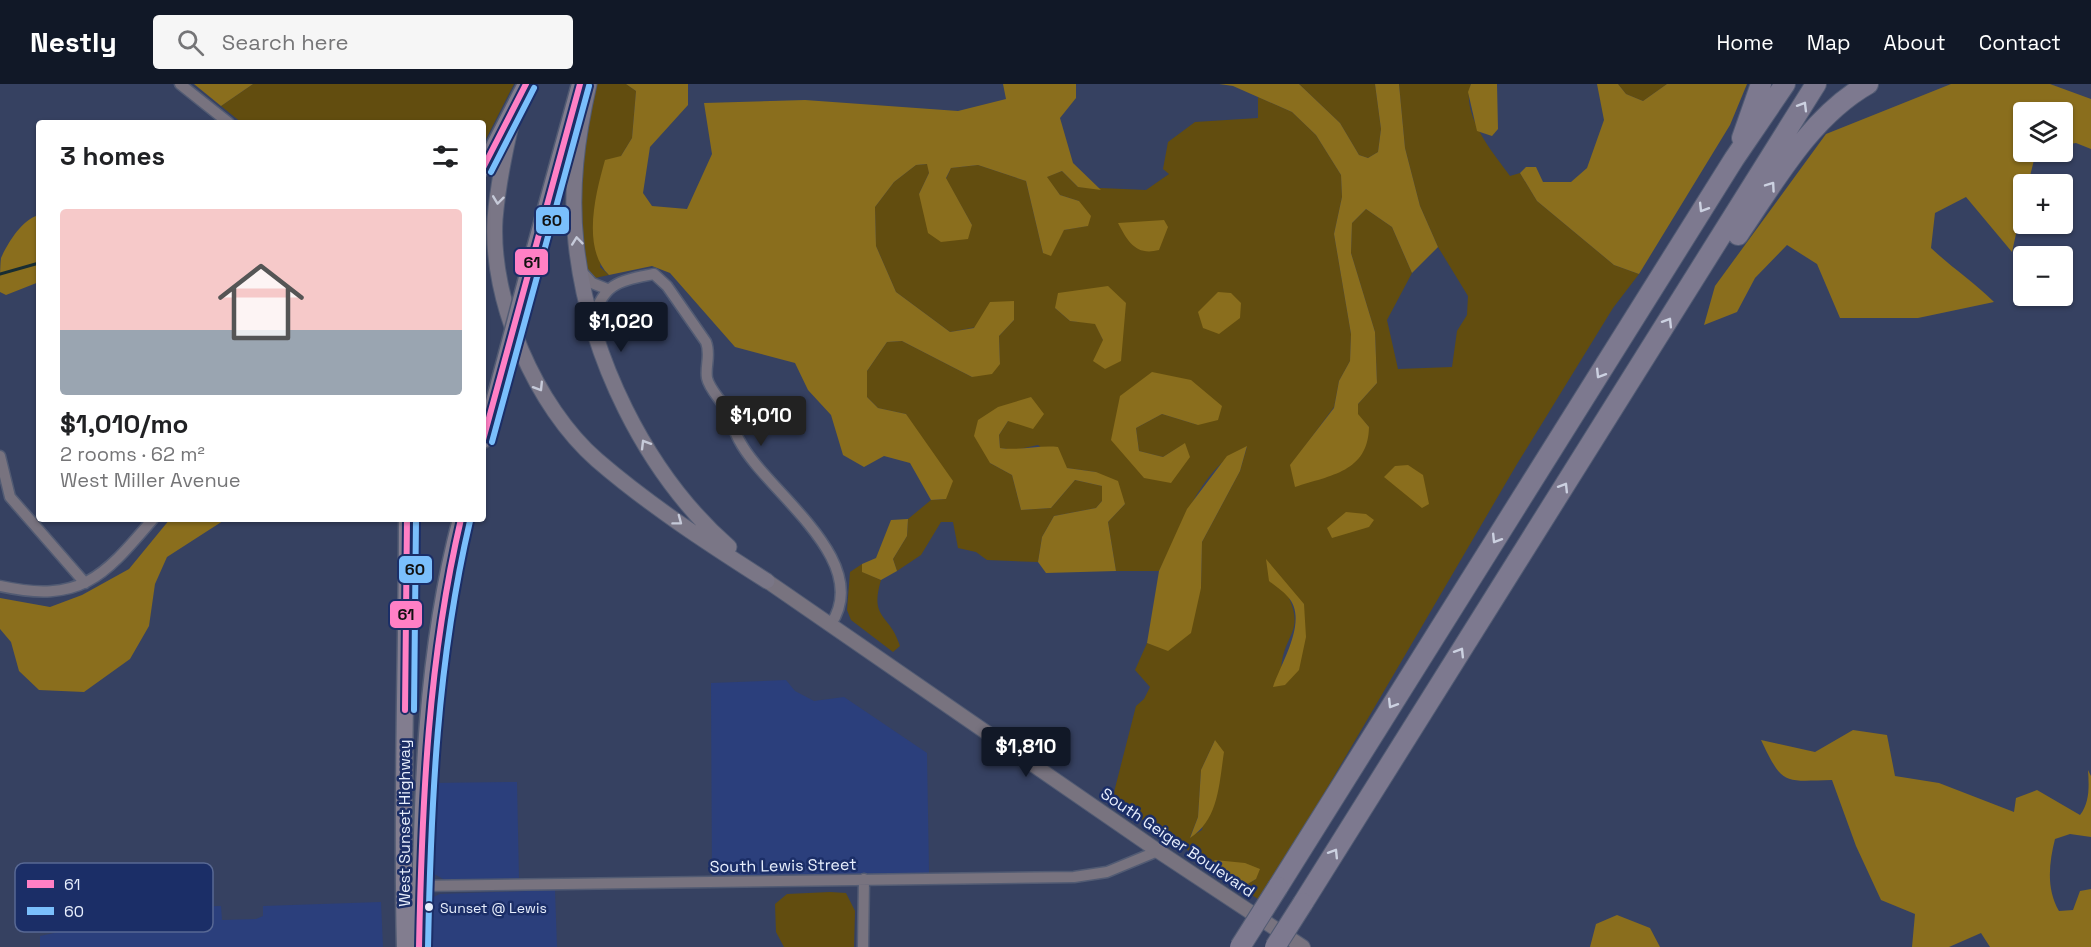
<!DOCTYPE html>
<html lang="en">
<head>
<meta charset="utf-8">
<style>
	:root { --surface:#fff; --page:#f6f6f6; --text:#202124; --muted:#757577; --line:#e0e0e0; --accent:#111827 }
	body { margin:0; font-family:"Space Grotesk",sans-serif; background:var(--page); color:var(--text); height:100vh; display:flex; flex-direction:column; font-size:22px; white-space:nowrap }
	* { box-sizing:border-box; margin:0 }
	p { font-size:20px; color:var(--muted) }
	.icon { flex:none; width:33px; height:33px; fill:none; stroke:currentColor; stroke-width:2; stroke-linecap:round; stroke-linejoin:round }
	.map { position:relative; flex:1; overflow:hidden }
	.side { position:absolute; left:36px; top:36px; width:450px; height:402px; display:flex; flex-direction:column; background:var(--surface); border-radius:6px; box-shadow:0 2px 4px #0004 }
	.side>* { flex:none }
	.buttons { position:absolute; left:2013px; top:18px; display:grid; gap:12px }
	.buttons a { display:grid; place-items:center; width:60px; height:60px; border-radius:6px; background:var(--surface); box-shadow:0 2px 4px #0004; font-size:30px }
	.price { position:absolute; translate:-50% -51px; padding:0 14px; border-radius:6px; background:var(--accent); color:#fff; font-size:20px; line-height:39px; filter:drop-shadow(0 2px 3px #0008) }
	.price::after { content:''; position:absolute; left:50%; top:36px; width:18px; height:14px; margin-left:-9px; background:inherit; clip-path:polygon(0 0,100% 0,50% 100%) }
	.price.selected { background:#222; color:#fff }
	ul { padding:0; list-style:none }
	li { display:grid; align-content:center; gap:12px; height:318px; padding:0 24px }
	li+li { border-top:2px solid var(--line) }
	li span { display:grid; place-items:center; height:186px; border-radius:6px; color:#555 }
	li>.icon { margin-inline-start:auto }
	span .icon { width:108px; height:108px; fill:#fffc; stroke-width:1 }
	li b { font-size:26px }
	h2 { display:flex; justify-content:space-between; align-items:center; height:72px; padding:0 24px; font-size:26px }
	header { display:flex; align-items:center; gap:36px; box-sizing:border-box; height:84px; padding:0 30px; background:var(--accent); color:#fff }
	header strong { font-size:28px }
	nav { display:flex; gap:33px; margin-inline-start:auto; font-size:21px }
	.search { width:420px; height:54px; background:var(--page); display:flex; align-items:center; gap:15px; box-sizing:border-box; padding:0 21px; border-radius:6px; color:var(--muted); font-size:22px }
	.map>svg:first-child { display:block }
	.built { fill:#2b3f7c }
	.green { fill:#624d0f; fill-rule:evenodd }
	.forest { fill:#8a6e1d }
	.lines { fill:none; stroke-linecap:round; stroke-linejoin:round }
	.stream { stroke:#182d33; stroke-width:3 }
	.minor-casing { stroke:#525b73; stroke-width:13 }
	.tertiary-casing { stroke:#525b73; stroke-width:16 }
	.secondary-casing { stroke:#525b73; stroke-width:17 }
	.primary-casing { stroke:#525b73; stroke-width:19 }
	.motorway-casing { stroke:#525b73; stroke-width:22 }
	.minor { stroke:#78737f; stroke-width:10 }
	.tertiary { stroke:#78737f; stroke-width:14 }
	.secondary { stroke:#7a7686; stroke-width:15 }
	.primary { stroke:#827d8f; stroke-width:16 }
	.motorway { stroke:#7d798f; stroke-width:20 }
	.primary-bridge-casing { stroke:#525b73; stroke-width:19; stroke-linecap:butt }
	.motorway-bridge-casing { stroke:#525b73; stroke-width:22; stroke-linecap:butt }
	.primary-bridge { stroke:#827d8f; stroke-width:16 }
	.motorway-bridge { stroke:#7d798f; stroke-width:20 }
	.bus-1-casing { stroke:#1b2e67; stroke-width:10 }
	.bus-2-casing { stroke:#1b2e67; stroke-width:10 }
	.bus-1 { stroke:#ff80c5; stroke-width:6 }
	.bus-2 { stroke:#7abffc; stroke-width:6 }
	.oneway { stroke:#ccd1e1 }
	.oneway2 { stroke:#c6cad9 }
	.bus-dot { fill:#e7eefc; stroke:#1b2e67; stroke-width:2 }
	.labels { text-anchor:middle; stroke-width:5; stroke-linejoin:round; paint-order:stroke }
	.bus-label { font-size:14px; fill:#e7eefc; stroke:#1b2e67; text-anchor:start }
	.street-label { font-size:16px; fill:#e7eefc; stroke:#1b2e67 }
	.key { fill:#1b2e67; stroke:#586894; stroke-width:1.5 }
	.key-label { font-size:16px; fill:#e7eefc }
	.line-badge { stroke:#1b2e67; stroke-width:2 }
	.pale-badge-label { font-size:16px; text-anchor:middle; font-weight:bold; fill:#111 }
</style>
</head>
<body>
<header>
<strong>Nestly</strong>
<div class="search"><svg class="icon" aria-label="search" viewBox="0 0 24 24"><circle cx="10" cy="10" r="6"/><path d="M15 15l6 6"/></svg>Search here</div>
<nav><a>Home</a><a>Map</a><a>About</a><a>Contact</a></nav>
</header>
<div class="map">
<svg width="2091" height="863" viewBox="0 0 2091 863">
	<rect width="100%" height="100%" fill="#364161"/>
	<path class="built" d="M786 596 795 607 814 617 844 613 927 669 929 789 712 792 711 599Z
		M517 698 519 797H464L445 796 434 790 426 777 430 699Z
		M555 806 557 863H424L427 818 431 814 440 810Z
		M381 818 383 863H40V852L63 847 68 840 120 825 221 822 222 836 256 835 263 832V822Z"/>
	<path class="green" d="M253 0H514L483 61V39H242L221 22Z
		M596 0H626L636 7 632 54 621 72 600 183 609 191 595 194 587 188 581 133 582 70Z
		M1299 0H1375L1381 45 1378 68 1368 74 1359 71 1340 39Z
		M1399 0H1471C1460 30 1493 69 1510 92L1520 89 1537 117 1614 181 1639 190 1613 224 1517 380 1261 817 1241 804 1256 795 1215 776 1207 781 1177 758 1112 716 1136 622 1144 615 1150 603 1135 586 1147 559 1168 566 1201 504 1202 458 1240 387 1247 363C1200 381 1181 446 1159 487H1116L1108 438 1125 420 1096 388 1067 384 1038 361 1015 366 1000 364 999 351 1008 337 998 323 990 379 1012 391 1021 426 1051 424 1075 396 1102 402V417L1096 424 1054 432 1042 453 1038 478 987 476 976 468 958 464 953 438H941L921 471 897 487 893 475 907 452 908 435 931 416 946 415 906 330 878 324 867 313V287L887 258 902 257 972 293 1000 280 999 252 1014 236 950 248 896 208 876 162 875 123 894 98 916 81 928 80 929 89 919 110 972 141 946 95 951 84 978 81 1026 97 1043 169 1064 146 1087 142 1079 117 1060 111 1046 93 1062 87 1078 103 1146 106 1169 90 1163 85 1168 58 1195 38 1258 34V13L1292 28 1316 51 1341 91 1342 113 1334 150 1351 250 1350 277 1339 297 1334 323 1291 381 1369 343 1357 330 1358 320 1377 299 1375 248 1351 169 1352 139 1366 125 1392 143 1412 189 1387 236 1398 285 1452 283 1457 247 1467 231 1468 212 1438 163 1420 122 1405 64ZM1126 219 1103 256 1095 239 1070 237 1055 224ZM1120 312 1198 341 1162 330 1136 344 1139 367 1163 373 1184 360 1144 394ZM1289 514 1304 520 1285 601C1284 594 1280 584 1282 577 1287 549 1303 546 1289 514ZM1215 656 1202 746 1190 753 1198 733 1201 686Z
		M1618 0H1667L1643 17 1626 10Z
		M862 480 863 488 881 496C869 536 890 529 900 562L893 568 851 536 847 526 850 488Z
		M830 808 846 809 855 827 854 863H784L776 848 775 820 787 810Z"/>
	<path class="forest" d="M194 0H253L221 22Z
		M626 0H688V21L650 63 643 109 652 122 687 125 712 70 704 19 805 16 958 27 1006 15 1003 0H1076V14L1060 34 1073 79 1101 106 1078 103 1062 87 1047 93 1060 111 1079 117 1091 132 1088 142 1064 146 1051 172 1043 169 1026 97 978 81 951 84 946 94 972 141 968 155 941 158 928 149 919 110 929 89 927 80 916 81 894 98 875 123 876 162 896 208 950 248 974 244 990 218 1014 217V236L999 252 1000 280 992 290 972 293 902 257 887 258 867 287V313L878 324 906 330 953 397 946 415 931 416 910 379 884 372 864 383 843 371 831 331 808 306 795 279 735 263 670 189 652 182 609 191C581 164 596 108 605 76L621 72 632 54 636 7Z
		M1219 0H1299L1340 39 1359 71 1368 74 1378 68 1381 45 1375 0H1399L1405 64 1420 122 1438 163 1412 189 1392 143 1366 125 1352 139 1351 169 1375 248 1377 299 1358 320V330L1369 343C1368 388 1331 391 1295 403L1290 381 1334 324 1339 297 1350 277 1351 250 1334 150 1342 113 1341 91 1316 51 1292 28 1233 2Z
		M1471 0H1497L1498 45 1492 52 1477 47 1468 8Z
		M1597 0H1618L1626 10 1643 17 1667 0H1747L1730 41 1639 190 1614 181 1537 117 1520 89 1526 83H1536L1543 98H1571L1587 84 1604 36Z
		M1951 0H2050L2091 15V65L2076 59 2063 61 2062 28H2024V68H2036L2028 100H2024L2023 118 2012 168 1966 113 1935 129 1931 164C1952 184 1973 197 1994 218L1918 234H1840L1817 180 1787 161 1755 194 1737 228 1704 241 1715 202 1826 50Z
		M39 131V198L6 211 0 208C0 199 0 181 1 174 8 159 22 135 39 131Z
		M1164 136 1168 143 1159 166C1136 172 1128 158 1118 139Z
		M1108 202 1126 219 1121 277 1105 285 1093 277 1103 256 1095 240 1070 237 1055 224 1058 209Z
		M1218 208 1231 209 1241 219 1240 234 1219 250 1203 244 1198 228Z
		M1152 288 1191 296 1222 322 1218 336 1198 341 1162 330 1136 344 1139 367 1163 373 1185 359 1190 373 1171 399 1144 394 1111 356 1120 312Z
		M1031 313 1044 330 1033 345 1008 337 999 351 1000 364C1019 367 1038 361 1058 363L1067 384 1096 388 1118 397 1125 420 1108 438 1116 487 1046 489 1038 478 1042 453 1054 432 1096 424 1102 417V402L1075 396 1051 424 1021 426 1012 391 990 379 974 352 978 336 998 323Z
		M1247 362 1240 387 1202 458 1201 504 1191 549 1168 567 1147 559 1159 487 1187 425 1227 372Z
		M1408 381 1423 391 1429 420 1422 424 1384 393 1395 382Z
		M1346 428 1366 430 1374 436 1369 443 1332 454 1327 444Z
		M170 435H226L167 473 155 500 149 542 130 575 84 608 39 606 19 587 11 558 0 545V514L50 523 82 511 129 485Z
		M908 435 907 452 893 475 897 487 881 496 862 488V480L876 474 891 436Z
		M1266 475 1304 520 1306 553 1299 586 1285 601 1273 603C1281 579 1309 536 1288 513 1283 507 1275 502 1269 497Z
		M1853 646 1887 651 1895 692 1939 699 2014 728 2016 714 2037 706 2080 731C2090 718 2089 702 2088 686L2091 692V753L2070 750 2055 755C2049 779 2046 805 2059 827L2073 826 2080 807 2091 805V863H1990L1981 849 1949 863H1912L1915 830 1881 816 1856 762 1832 696C1783 697 1783 702 1761 656L1815 668Z
		M1215 656 1224 668C1219 700 1219 735 1190 754L1198 733 1201 686Z
		M1215 776 1245 779 1260 785 1256 795 1241 804 1207 781Z
		M1617 831 1650 844 1660 863H1590L1596 840Z"/>
	<g class="lines">
		<path class="stream" d="M0 190 39 179"/>
		<defs>
			<path id="minor" d="M180 0 229 39
				M581 187 592 199 607 205
				M593 235C604 198 620 197 654 190L667 202 706 258C711 271 705 282 707 294 709 304 719 314 724 322 730 333 733 345 739 356 765 407 874 475 831 540
				M0 372 10 413 85 499
				M0 502C82 520 104 492 153 435
				M416 802 1074 793 1107 788 1158 767
				M863 863 864 795"/>
			<path id="tertiary" d="M767 497 1158 767 1303 863"/>
			<path id="secondary" d="M589 0C577 53 570 105 576 159 588 271 645 389 729 463
				M513 33C505 66 498 100 495 135 490 217 536 323 597 376 649 421 709 460 767 497"/>
			<path id="primary" d="M483 84 526 0
				M529 186 580 0
				M483 356 497 307
				M405 863C401 720 407 578 407 435
				M419 863C422 721 424 573 461 435"/>
			<path id="motorway" d="M1742 54 1761 0
				M1738 151C1775 97 1810 33 1868 0
				M1278 803 1734 75 1785 0
				M1303 819 1816 0"/>
		</defs>
		<use href="#minor" class="minor-casing"/>
		<use href="#tertiary" class="tertiary-casing"/>
		<use href="#secondary" class="secondary-casing"/>
		<use href="#primary" class="primary-casing"/>
		<use href="#motorway" class="motorway-casing"/>
		<use href="#minor" class="minor"/>
		<use href="#tertiary" class="tertiary"/>
		<use href="#secondary" class="secondary"/>
		<use href="#primary" class="primary"/>
		<use href="#motorway" class="motorway"/>
		<defs>
			<path id="primary-bridge" d="M497 307 529 186"/>
			<path id="motorway-bridge" d="M1240 863 1278 803
				M1275 863 1303 819"/>
		</defs>
		<use href="#primary-bridge" class="primary-bridge-casing"/>
		<use href="#motorway-bridge" class="motorway-bridge-casing"/>
		<use href="#primary-bridge" class="primary-bridge"/>
		<use href="#motorway-bridge" class="motorway-bridge"/>
		<defs>
			<path id="bus-1" d="M483 84 526 0
				M483 356 580 0
				M405 626 407 435
				M419 863C422 718 428 576 461 435"/>
			<path id="bus-2" d="M491 88 534 4
				M492 358 589 2
				M414 626 416 435
				M428 863C431 719 437 578 470 437"/>
		</defs>
		<use href="#bus-1" class="bus-1-casing"/>
		<use href="#bus-2" class="bus-2-casing"/>
		<use href="#bus-1" class="bus-1"/>
		<use href="#bus-2" class="bus-2"/>
	</g>
	<defs><path id="oneway-chevron" d="M-2-3.5L2.5 0L-2 3.5" fill="none" stroke-width="1.6" stroke-linecap="round" stroke-linejoin="round" transform="scale(1.5)"/></defs>
	<g class="oneway">
		<use href="#oneway-chevron" transform="translate(1803 22) rotate(-59)"/>
		<use href="#oneway-chevron" transform="translate(1771 102) rotate(-55)"/>
		<use href="#oneway-chevron" transform="translate(1703 124) rotate(122)"/>
		<use href="#oneway-chevron" transform="translate(1668 238) rotate(-58)"/>
		<use href="#oneway-chevron" transform="translate(1600 290) rotate(122)"/>
		<use href="#oneway-chevron" transform="translate(1564 403) rotate(-58)"/>
		<use href="#oneway-chevron" transform="translate(1496 455) rotate(122)"/>
		<use href="#oneway-chevron" transform="translate(1460 568) rotate(-58)"/>
		<use href="#oneway-chevron" transform="translate(1392 620) rotate(122)"/>
		<use href="#oneway-chevron" transform="translate(1334 769) rotate(-58)"/>
	</g>
	<g class="oneway2">
		<use href="#oneway-chevron" transform="translate(498 116) rotate(97)"/>
		<use href="#oneway-chevron" transform="translate(577 157) rotate(-96)"/>
		<use href="#oneway-chevron" transform="translate(539 303) rotate(58)"/>
		<use href="#oneway-chevron" transform="translate(645 360) rotate(-121)"/>
		<use href="#oneway-chevron" transform="translate(678 437) rotate(37)"/>
	</g>
	<circle class="bus-dot" cx="429" cy="823" r="5"/>
	<g class="labels">
		<g class="bus-label">
			<text x="440" y="829">Sunset @ Lewis</text>
		</g>
		<g class="street-label">
			<text transform="translate(404 739) rotate(-90)" y="6">West Sunset Highway</text>
			<text transform="translate(1178 758) rotate(34)" y="6">South Geiger Boulevard</text>
			<text transform="translate(783 781) rotate(-1)" y="6">South Lewis Street</text>
		</g>
	</g>
	<rect x="15" y="779" width="198" height="69" rx="9" class="key"/>
	<rect x="27" y="796" width="27" height="8" fill="#ff80c5"/>
	<rect x="27" y="823" width="27" height="8" fill="#7abffc"/>
	<g class="key-label">
		<text x="64" y="806">61</text>
		<text x="64" y="833">60</text>
	</g>
	<g class="line-badge">
		<rect x="535" y="122" width="35" height="29" rx="6" fill="#7abffc"/>
		<rect x="514" y="164" width="35" height="28" rx="6" fill="#ff80c5"/>
		<rect x="398" y="471" width="35" height="29" rx="6" fill="#7abffc"/>
		<rect x="389" y="516" width="34" height="29" rx="6" fill="#ff80c5"/>
	</g>
	<g class="pale-badge-label">
		<text x="552" y="142">60</text>
		<text x="532" y="184">61</text>
		<text x="415" y="491">60</text>
		<text x="406" y="536">61</text>
	</g>
</svg>
<div class="buttons">
<a><svg class="icon" aria-label="layers" viewBox="0 0 24 24"><path d="M12 4l9 5-9 5-9-5zM3 14l9 5 9-5"/></svg></a>
<a>+</a>
<a>−</a>
</div>
<b class="price" style="left:621px;top:269px">$1,020</b>
<b class="price selected" style="left:761px;top:363px">$1,010</b>
<b class="price" style="left:1026px;top:694px">$1,810</b>
<section class="side">
<h2>3 homes<svg class="icon" aria-label="filters" viewBox="0 0 24 24"><path d="M4 7h16M4 17h16"/><circle cx="9" cy="7" r="2"/><circle cx="15" cy="17" r="2"/></svg></h2>
<ul>
<li><span style="background:linear-gradient(#f6c9c9 65%,#9aa5b1 0)"><svg class="icon" aria-label="home" viewBox="0 0 24 24"><path d="M3 11l9-7 9 7M6 9v11h12V9"/></svg></span><div><b>$1,010/mo</b><p>2 rooms · 62 m²</p><p>West Miller Avenue</p></div></li>
</ul>
</section>
</div>
</body>
</html>
